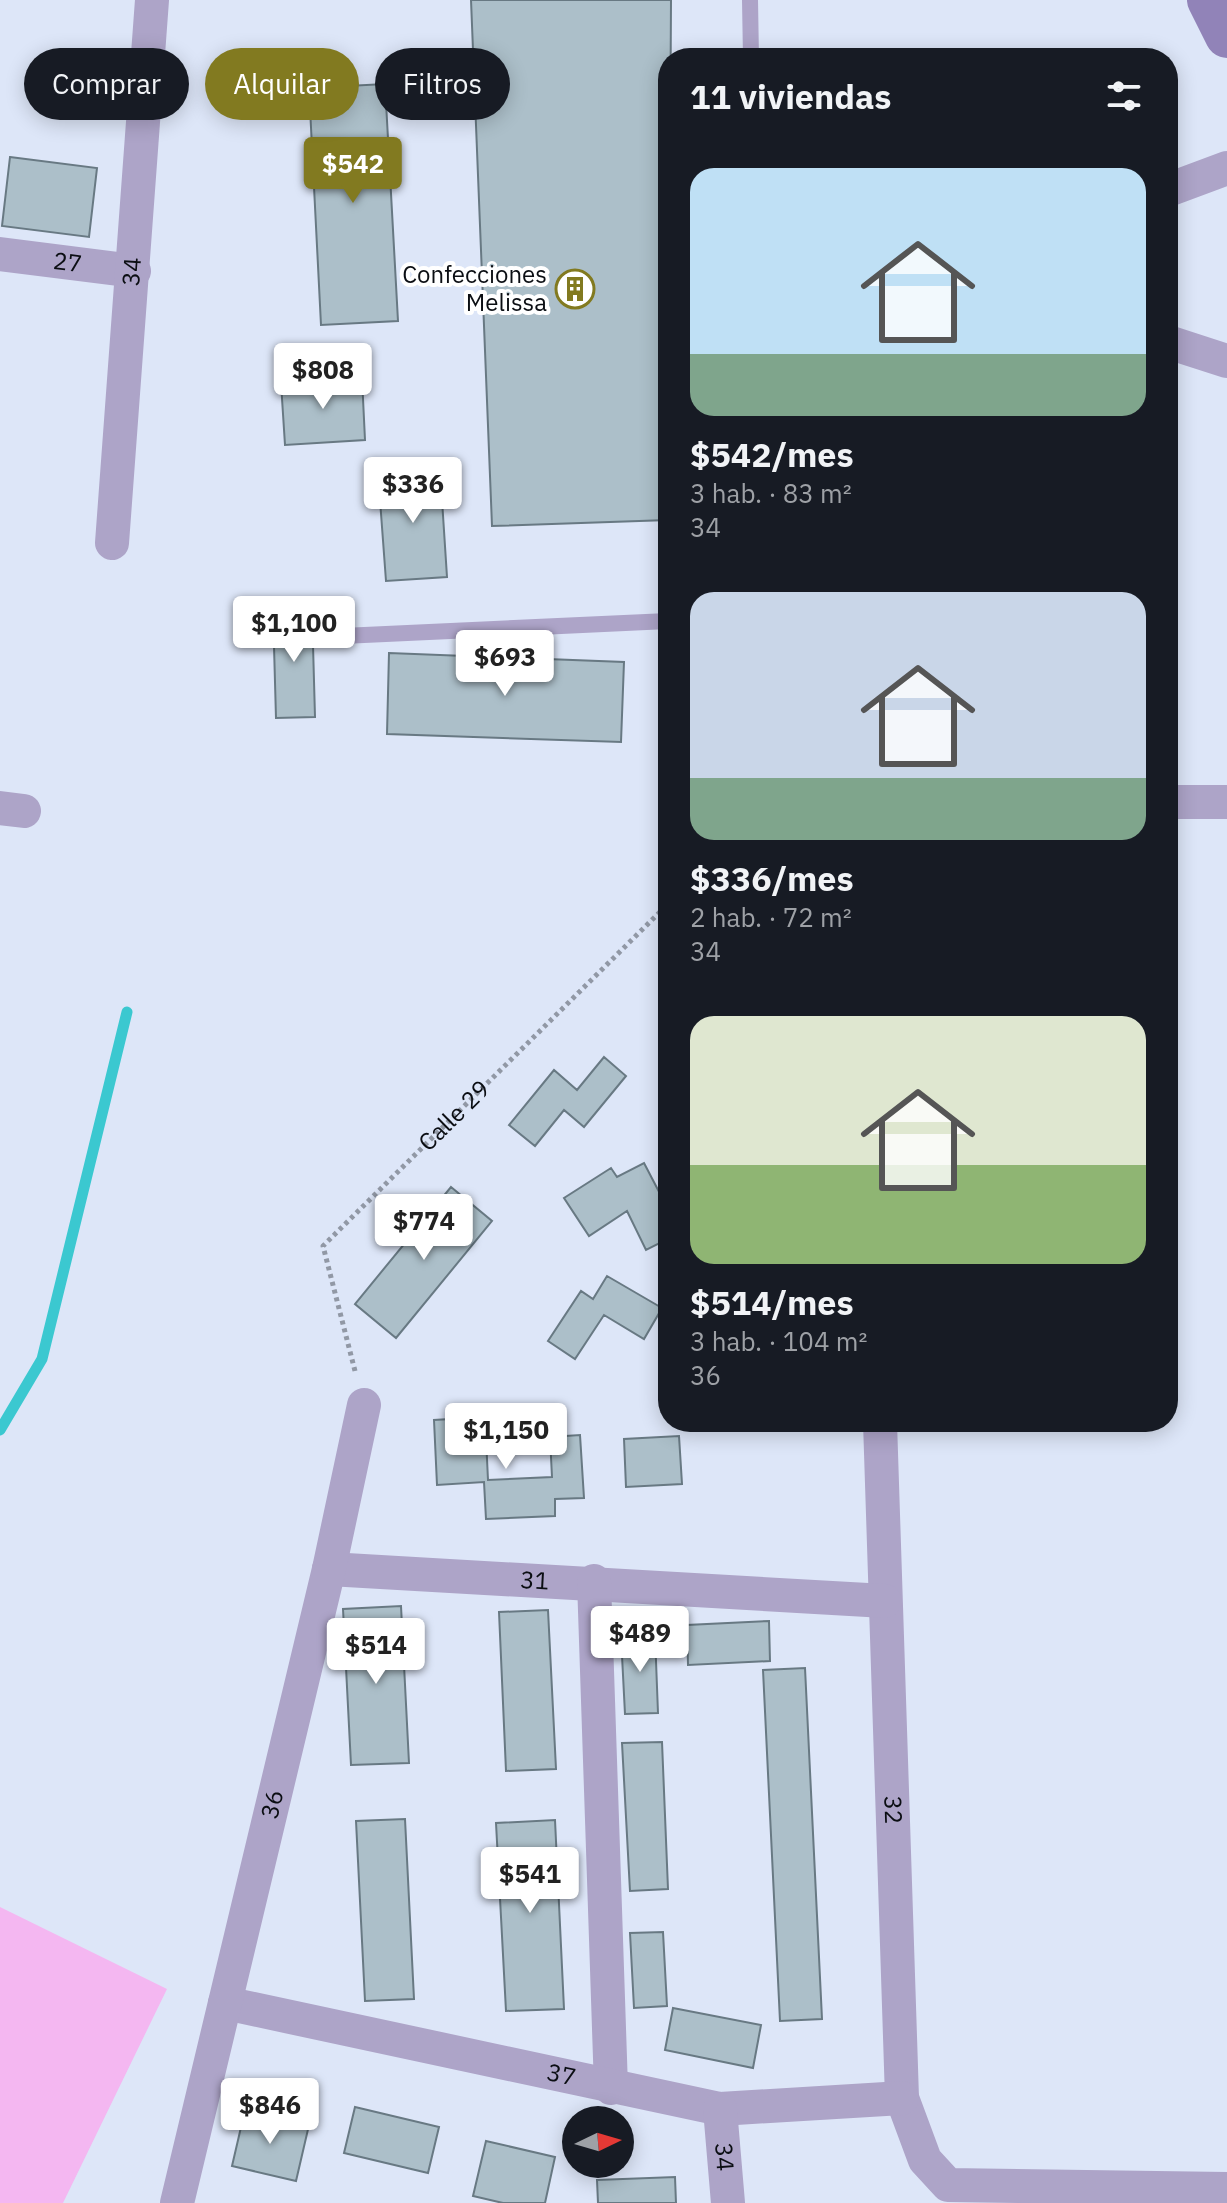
<!DOCTYPE html>
<html lang="es">
<head>
<meta charset="utf-8">
<style>
	:root { --surface:#171b24; --page:#242831; --text:#f1f3f6; --muted:#9ea1a6; --accent:#827a20 }
	body { margin:0; font-family:"IBM Plex Sans",sans-serif; background:var(--page); color:var(--text); height:100vh; display:flex; flex-direction:column; font-size:30px; white-space:nowrap }
	* { box-sizing:border-box; margin:0 }
	p { font-size:26px; color:var(--muted) }
	.icon { flex:none; width:44px; height:44px; fill:none; stroke:currentColor; stroke-width:2; stroke-linecap:round; stroke-linejoin:round }
	.map { position:relative; flex:1; overflow:hidden }
	.sheet { position:absolute; left:658px; top:48px; width:520px; height:1384px; display:flex; flex-direction:column; background:var(--surface); border-radius:32px; box-shadow:0 4px 20px #0003 }
	.sheet>* { flex:none }
	.hud { position:absolute; left:24px; top:48px; width:514px; height:72px; display:flex; gap:16px }
	.needle { width:52px; rotate:85deg }
	.controls { position:absolute; left:562px; top:2106px; display:grid; gap:16px }
	.controls a { display:grid; place-items:center; width:72px; height:72px; border-radius:50%; background:var(--surface); box-shadow:0 4px 20px #0003; font-size:40px }
	.price { position:absolute; translate:-50% -68px; padding:0 18px; border-radius:8px; background:#fff; color:#222; font-size:26px; line-height:52px; filter:drop-shadow(0 2px 4px #0008) }
	.price::after { content:''; position:absolute; left:50%; top:48px; width:24px; height:18px; margin-left:-12px; background:inherit; clip-path:polygon(0 0,100% 0,50% 100%) }
	.price.selected { background:var(--accent); color:#fff }
	ul { padding:0; list-style:none }
	li { display:grid; align-content:center; gap:16px; height:424px; padding:0 32px }
	li span { display:grid; place-items:center; height:248px; border-radius:24px; color:#555 }
	li>.icon { margin-inline-start:auto }
	span .icon { width:144px; height:144px; fill:#fffc; stroke-width:1 }
	li b { font-size:34px }
	h2 { display:flex; justify-content:space-between; align-items:center; height:96px; padding:0 32px; font-size:34px }
	.chip { padding:0 28px; border-radius:36px; background:var(--surface); box-shadow:0 4px 20px #0003; font-size:28px; line-height:72px }
	.chip.selected { background:var(--accent); color:#fff }
	.map>svg:first-child { display:block }
	.green { fill:#f4b7f1 }
	.lines { fill:none; stroke-linecap:round; stroke-linejoin:round }
	.stream { stroke:#3bc8d0; stroke-width:11 }
	.building { fill:#acbfc9; stroke:#687983; stroke-width:2 }
	.path { stroke:#9198a5; stroke-width:5; stroke-dasharray:4 4; stroke-linecap:butt }
	.lane { stroke:#ada4c8; stroke-width:16 }
	.street { stroke:#ada4c8; stroke-width:34 }
	.secondary { stroke:#9183b8; stroke-width:44 }
	.labels { text-anchor:middle; stroke-width:8; stroke-linejoin:round; paint-order:stroke }
	.street-label { font-size:24px; fill:#0b0e13; stroke:#fff }
	.poi-label { font-size:24px; fill:#0b0e13; stroke:#fff; text-anchor:end }
</style>
</head>
<body>
<div class="map">
<svg width="1227" height="2203" viewBox="0 0 1227 2203">
	<rect width="100%" height="100%" fill="#dde6f8"/>
	<path class="green" d="M0 1907 167 1989 63 2203H0Z"/>
	<g class="lines">
		<path class="stream" d="M0 1430 42 1359 127 1012"/>
	</g>
	<path class="building" d="M471 0H671L668 520 492 526Z
		M385 84 398 321 321 325 309 88Z
		M10 157 97 168 89 237 2 226Z
		M362 378 365 440 285 445 281 383Z
		M440 469 447 577 386 581 378 473Z
		M312 609 315 717 276 718 273 610Z
		M389 653 624 662 621 742 387 734Z
		M604 1057 626 1076 584 1127 564 1110 535 1146 509 1125 554 1070 577 1090Z
		M644 1163 668 1209V1239L646 1250 627 1211 589 1236 564 1198 611 1168 617 1177Z
		M451 1187 492 1221 396 1338 355 1304Z
		M607 1276 662 1308 644 1339 604 1315 575 1359 548 1341 581 1291 593 1299Z
		M485 1417 488 1480 552 1477 550 1437 580 1435 584 1498 555 1499V1516L486 1519 484 1482 437 1485 434 1420Z
		M679 1436 682 1484 626 1487 624 1439Z
		M401 1606 409 1763 351 1765 343 1609Z
		M548 1610 556 1769 506 1771 499 1612Z
		M769 1621 770 1661 688 1665 687 1625Z
		M655 1635 658 1713 625 1714 621 1636Z
		M805 1668 822 2019 780 2021 763 1670Z
		M662 1742 668 1889 630 1891 622 1743Z
		M405 1819 414 1999 365 2001 356 1821Z
		M555 1820 564 2009 506 2011 496 1823Z
		M663 1932 667 2006 634 2008 630 1933Z
		M673 2008 761 2025 753 2068 665 2050Z
		M355 2107 439 2127 428 2173 344 2153Z
		M245 2110 309 2125 296 2181 232 2166Z
		M486 2141 555 2157 545 2203H503L473 2196Z
		M675 2177 676 2203H598L597 2180Z"/>
	<g class="lines">
		<path class="path" id="s1" d="M355 1371 323 1246 668 904"/>
		<path class="lane" d="M750 0 751 58
			M321 637 668 621"/>
		<g class="street">
			<path d="M1168 190 1227 168"/>
			<path id="s2" d="M0 254 134 271"/>
			<path d="M1168 342 1227 361"/>
			<path id="s3" d="M112 543 152 0"/>
			<path d="M1168 802H1227"/>
			<path d="M0 808 24 811"/>
			<path id="s4" d="M880 1422 902 2098 925 2160 948 2185 1227 2189"/>
			<path id="s5" d="M329 1569 885 1601"/>
			<path d="M594 1581 611 2088"/>
			<path id="s6" d="M225 2003 720 2109 902 2098"/>
			<path id="s7" d="M720 2109 728 2203"/>
			<path id="s8" d="M177 2203 329 1569 364 1405"/>
		</g>
		<path class="secondary" d="M1209 0 1227 36"/>
	</g>
	<defs>
		<symbol id="building-ring" viewBox="-11 -11 22 22"><circle r="9.5" fill="#fff" stroke="#827a20" stroke-width="1.5"/><path d="M-4-6H4V6H1V3H-1V6H-4ZM-2.5-4.3h1.7v1.8h-1.7ZM.8-4.3h1.7v1.8H.8ZM-2.5-1h1.7V.8h-1.7ZM.8-1h1.7V.8H.8Z" fill="#827a20"/></symbol>
	</defs>
	<g fill-rule="evenodd">
		<use href="#building-ring" x="553" y="267" width="44" height="44"/>
	</g>
	<g class="labels">
		<g class="street-label">
			<text dy="8" stroke="none"><textPath href="#s2" startOffset="68">27</textPath></text>
			<text dy="8" stroke="none"><textPath href="#s3" startOffset="272">34</textPath></text>
			<text dy="8" stroke="none"><textPath href="#s1" startOffset="314">Calle 29</textPath></text>
			<text dy="8" stroke="none"><textPath href="#s5" startOffset="206">31</textPath></text>
			<text dy="8" stroke="none"><textPath href="#s8" startOffset="410">36</textPath></text>
			<text dy="8" stroke="none"><textPath href="#s4" startOffset="388">32</textPath></text>
			<text dy="8" stroke="none"><textPath href="#s6" startOffset="344">37</textPath></text>
			<text dy="8" stroke="none"><textPath href="#s7" startOffset="48">34</textPath></text>
		</g>
		<g class="poi-label">
			<text x="547" y="283">Confecciones<tspan x="547" dy="28">Melissa</tspan></text>
		</g>
	</g>
</svg>
<div class="controls">
<a><svg class="needle" viewBox="-14 -14 28 28"><path d="M0-13l5 13h-10z" fill="#e53935"/><path d="M0 13l5-13h-10z" fill="#9ea1a6"/></svg></a>
</div>
<b class="price selected" style="left:353px;top:205px">$542</b>
<b class="price" style="left:323px;top:411px">$808</b>
<b class="price" style="left:413px;top:525px">$336</b>
<b class="price" style="left:294px;top:664px">$1,100</b>
<b class="price" style="left:505px;top:698px">$693</b>
<b class="price" style="left:424px;top:1262px">$774</b>
<b class="price" style="left:506px;top:1471px">$1,150</b>
<b class="price" style="left:640px;top:1674px">$489</b>
<b class="price" style="left:376px;top:1686px">$514</b>
<b class="price" style="left:530px;top:1915px">$541</b>
<b class="price" style="left:270px;top:2146px">$846</b>
<div class="hud">
<a class="chip">Comprar</a>
<a class="chip selected">Alquilar</a>
<a class="chip">Filtros</a>
</div>
<section class="sheet">
<h2>11 viviendas<svg class="icon" aria-label="filters" viewBox="0 0 24 24"><path d="M4 7h16M4 17h16"/><circle cx="9" cy="7" r="2"/><circle cx="15" cy="17" r="2"/></svg></h2>
<ul>
<li><span style="background:linear-gradient(#bfe0f5 75%,#7fa58c 0)"><svg class="icon" aria-label="home" viewBox="0 0 24 24"><path d="M3 11l9-7 9 7M6 9v11h12V9"/></svg></span><div><b>$542/mes</b><p>3 hab. · 83 m²</p><p>34</p></div></li>
<li><span style="background:linear-gradient(#c9d6e8 75%,#7fa58c 0)"><svg class="icon" aria-label="home" viewBox="0 0 24 24"><path d="M3 11l9-7 9 7M6 9v11h12V9"/></svg></span><div><b>$336/mes</b><p>2 hab. · 72 m²</p><p>34</p></div></li>
<li><span style="background:linear-gradient(#dfe7d0 60%,#8fb573 0)"><svg class="icon" aria-label="home" viewBox="0 0 24 24"><path d="M3 11l9-7 9 7M6 9v11h12V9"/></svg></span><div><b>$514/mes</b><p>3 hab. · 104 m²</p><p>36</p></div></li>
</ul>
</section>
</div>
</body>
</html>
